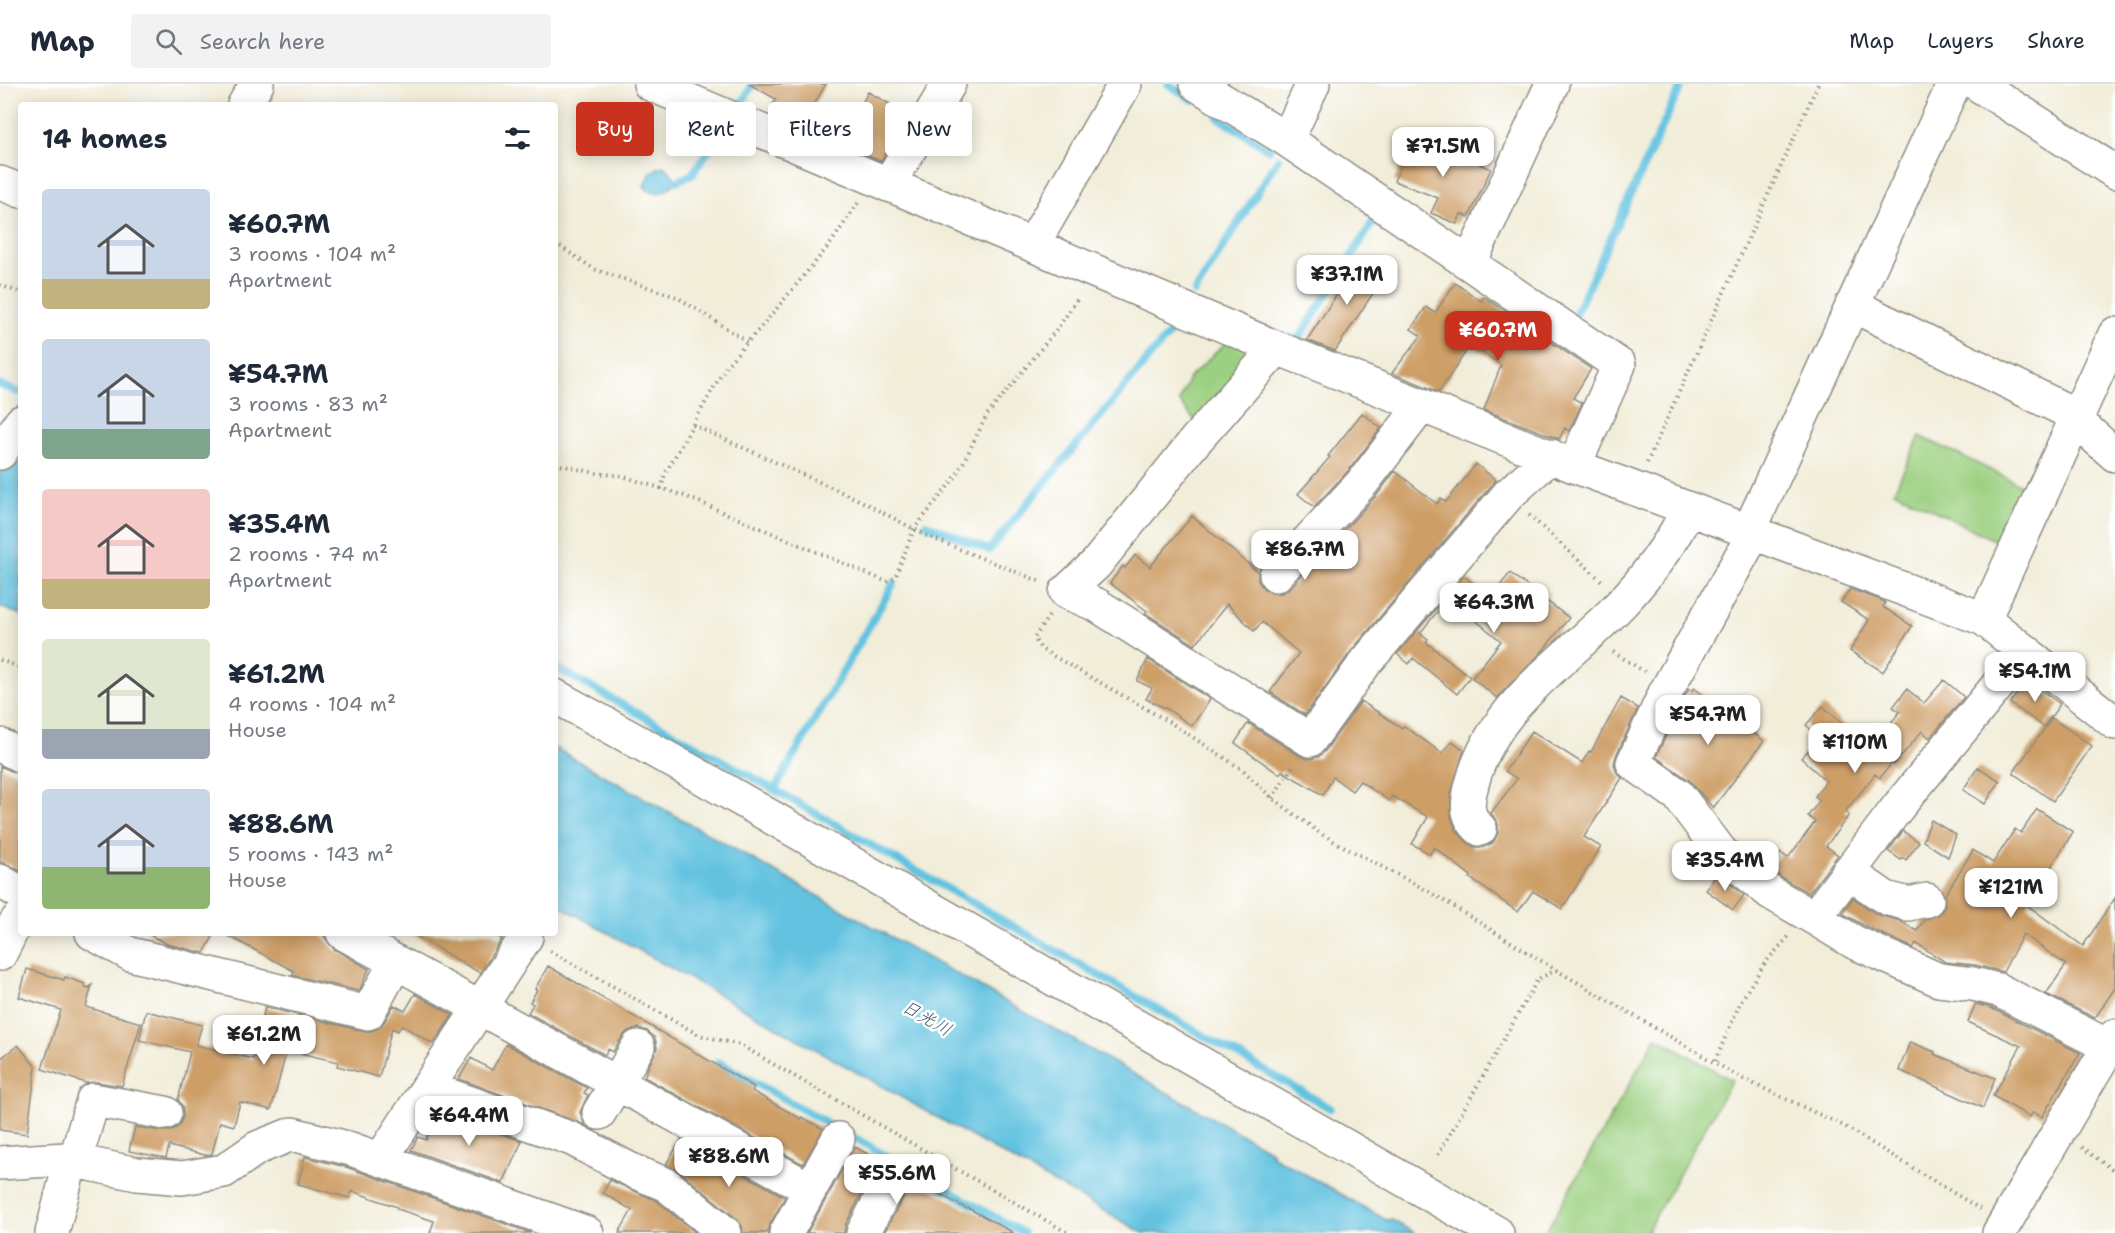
<!DOCTYPE html>
<html lang="en">
<head>
<meta charset="utf-8">
<style>
	:root { --surface:#fff; --page:#f2f2f3; --text:#1f2937; --muted:#747a83; --line:#e0e1e3; --accent:#c8321e }
	body { margin:0; font-family:"Shantell Sans","Klee One",sans-serif; background:var(--page); color:var(--text); height:100vh; display:flex; flex-direction:column; font-size:22px; white-space:nowrap }
	* { box-sizing:border-box; margin:0 }
	p { font-size:20px; color:var(--muted) }
	.icon { flex:none; width:33px; height:33px; fill:none; stroke:currentColor; stroke-width:2; stroke-linecap:round; stroke-linejoin:round }
	.map { position:relative; flex:1; overflow:hidden }
	.drawer { position:absolute; left:18px; top:18px; width:540px; height:834px; display:flex; flex-direction:column; background:var(--surface); border-radius:6px; box-shadow:0 3px 15px #0003 }
	.drawer>* { flex:none }
	.banner { position:absolute; left:576px; top:18px; width:570px; height:54px; display:flex; gap:12px }
	.price { position:absolute; translate:-50% -51px; padding:0 14px; border-radius:12px; background:#fff; color:#222; font-size:20px; line-height:39px; filter:drop-shadow(0 2px 3px #0008) }
	.price::after { content:''; position:absolute; left:50%; top:36px; width:18px; height:14px; margin-left:-9px; background:inherit; clip-path:polygon(0 0,100% 0,50% 100%) }
	.price.on { background:var(--accent); color:#fff }
	ul { padding:0; list-style:none }
	li { display:flex; align-items:center; gap:18px; height:150px; padding:0 24px }
	li span { display:grid; place-items:center; flex:none; width:168px; height:120px; border-radius:6px; color:#555 }
	li>.icon { margin-inline-start:auto }
	span .icon { width:72px; height:72px; fill:#fffc; stroke-width:1 }
	li b { font-size:26px }
	h2 { display:flex; justify-content:space-between; align-items:center; height:72px; padding:0 24px; font-size:26px }
	.tag { padding:0 21px; border-radius:6px; background:var(--surface); box-shadow:0 3px 15px #0003; font-size:21px; line-height:54px }
	.tag.on { background:var(--accent); color:#fff }
	header { display:flex; align-items:center; gap:36px; box-sizing:border-box; height:84px; padding:0 30px; background:var(--surface); border-bottom:2px solid var(--line) }
	header strong { font-size:28px }
	nav { display:flex; gap:33px; margin-inline-start:auto; font-size:21px }
	.search { width:420px; height:54px; background:var(--page); display:flex; align-items:center; gap:15px; box-sizing:border-box; padding:0 21px; border-radius:6px; color:var(--muted); font-size:22px }
	.map>svg:first-child { display:block }
	.green { fill:#9cd081; stroke:#647e56; stroke-width:1.5 }
	.water { fill:#62c2e0; stroke:#467686; stroke-width:1.5 }
	.lines { fill:none; stroke-linecap:round; stroke-linejoin:round }
	.stream { stroke:#62c2e0; stroke-width:8 }
	.building { fill:#cd9e66 }
	.minor-casing { stroke:#8e8c82; stroke-width:36 }
	.path { stroke:#8e8c82; stroke-width:4; stroke-dasharray:1.5 4.5; stroke-linecap:butt }
	.minor { stroke:#fff; stroke-width:33 }
	.labels { text-anchor:middle; stroke-width:5; stroke-linejoin:round; paint-order:stroke }
	.water-label { font-size:18px; font-style:italic; fill:#3e606a; stroke:#fff }
</style>
</head>
<body>
<header>
<strong>Map</strong>
<div class="search"><svg class="icon" aria-label="search" viewBox="0 0 24 24"><circle cx="10" cy="10" r="6"/><path d="M15 15l6 6"/></svg>Search here</div>
<nav><a>Map</a><a>Layers</a><a>Share</a></nav>
</header>
<div class="map">
<svg width="2115" height="1149" viewBox="0 0 2115 1149">
	<rect width="100%" height="100%" fill="#fff"/>
	<filter id="ink" filterUnits="userSpaceOnUse"><feTurbulence type="fractalNoise" baseFrequency=".0167" numOctaves="2"/><feDisplacementMap in="SourceGraphic" scale="12" xChannelSelector="R" yChannelSelector="G"/><feConvolveMatrix kernelMatrix="1 2 1 2 8 2 1 2 1" color-interpolation-filters="sRGB"/></filter>
	<filter id="wash" filterUnits="userSpaceOnUse"><feTurbulence type="fractalNoise" baseFrequency=".008" numOctaves="4" result="noise"/><feDisplacementMap in="SourceGraphic" scale="24" xChannelSelector="R" yChannelSelector="G"/><feGaussianBlur stdDeviation="1.35" result="paint"/><feColorMatrix in="noise" values="0 0 0 0 0 0 0 0 0 0 0 0 0 0 0 0 0 1.4 0 .05"/><feComposite in="paint" operator="in"/></filter>
	<g filter="url(#wash)">
		<rect width="100%" height="100%" fill="#f1edd9"/>
		<path class="green" d="M1229 256 1248 264 1256 278 1198 341 1179 317 1189 294Z
			M1920 352 2030 405 2004 461 1894 407Z
			M1656 953 1732 996 1646 1149H1545Z"/>
		<path class="water" d="M663 82 669 86 677 97C668 107 654 115 644 102 648 91 651 86 663 82Z
			M0 374 21 381V531L0 523Z
			M555 664 1273 1068 1271 1071 1388 1137 1390 1135 1415 1149H1143L555 819Z"/>
		<g class="lines">
			<path class="stream" d="M1168 0 1193 16
				M737 27 753 0
				M1218 33 1269 66 1272 60
				M677 97 692 90 722 47
				M1195 208 1278 75
				M1573 235 1682 0
				M1291 254 1298 256 1375 135
				M0 301 18 308
				M926 440 989 466 1178 239
				M555 583 775 706 1330 1024
				M777 701 894 499
				M718 978 836 1044
				M846 1049 1023 1149"/>
		</g>
		<g id="blocks">
			<path class="building" d="M749 0H826L803 40 797 36 795 41 774 32 777 25 772 22 776 15Z
				M868 8 908 30 881 77 840 60Z
				M1414 51 1491 85 1469 133 1461 130 1457 140 1431 129 1438 114 1394 97Z
				M1360 175 1385 191 1335 267 1307 256Z
				M1455 199 1481 217 1484 213 1502 225 1591 285 1573 314 1582 319 1569 347 1565 344 1559 355 1484 326 1501 281 1471 260 1439 308 1392 289 1421 252 1411 245 1426 223 1435 229Z
				M1362 329 1381 344 1349 386 1314 423 1298 410 1330 373 1328 372Z
				M1476 380 1496 396 1352 566 1305 631 1270 608 1299 569 1262 538 1254 547 1227 520 1195 561 1145 529 1147 527 1110 499 1123 482 1125 484 1135 471 1150 483 1192 432 1258 488V497L1264 505 1272 509H1282L1290 504 1377 411 1395 387 1437 420 1441 414 1446 418Z
				M1510 489 1569 534 1541 569 1497 614 1472 594 1501 557 1448 514 1420 549 1428 555 1426 558 1470 593 1457 610 1413 574 1409 580 1397 570 1464 492 1491 513Z
				M1850 505 1883 517 1885 519 1883 523 1912 542 1883 588 1850 567 1869 536 1841 518Z
				M1148 575 1210 615 1192 642 1167 625 1146 615 1152 604 1137 597Z
				M1944 596 1964 613 1930 654 1922 647 1894 681 1892 679 1880 694 1875 690 1845 728 1849 731 1826 762 1838 771 1809 809 1782 794 1770 784 1781 769 1788 774 1815 738 1808 732 1820 716 1815 712 1826 697 1801 674 1820 654 1806 641 1823 622 1869 664 1900 628 1893 623 1907 605 1924 619Z
				M2027 596 2060 620 2044 643 2010 619Z
				M1694 604 1764 657 1713 724 1689 696 1656 673 1682 617 1689 605 1692 607Z
				M1621 614 1638 624 1616 672 1614 680 1616 687 1622 694 1584 753 1601 763 1562 825 1533 807 1518 828 1470 794 1471 792 1434 763 1430 770 1412 760 1428 733 1392 712 1389 717 1360 697 1352 707 1333 693 1323 711 1282 687 1279 690 1235 659 1248 639 1300 672 1308 675 1318 673 1325 667 1361 617 1402 644 1404 642 1442 669 1452 657 1464 666 1451 709V733L1456 746 1467 758 1474 763H1484L1493 759 1498 749V740L1491 729 1517 695 1505 687 1532 647 1582 679 1589 667 1591 668Z
				M2052 634 2092 662 2053 717 2013 689Z
				M0 682 21 691V787L9 781 0 778Z
				M1978 683 2000 697 1985 720 1963 706Z
				M2037 725 2073 748 2027 821 2083 862 2115 814V904L2095 934 2046 910 2066 881 2023 850 2003 888 1975 881 1945 878 1916 859 1913 864 1863 841 1842 829 1853 814 1876 830 1900 837 1917 847 1924 836 1940 830 1945 821V811L1973 766 1993 779 2015 745 2021 749Z
				M1931 736 1956 751 1948 773 1923 757Z
				M1903 747 1919 758 1906 776 1903 774 1901 776 1888 767Z
				M1717 789 1744 811 1733 826 1706 806Z
				M146 849H215L204 869 167 860Z
				M223 849H321L334 865 369 885 359 907 292 891 294 887Z
				M411 849H492L502 855 480 889Z
				M548 882 754 1003 752 1007 801 1035 802 1033 823 1045 803 1080 644 993 657 964 655 954 647 947 638 944 628 947 622 953 613 968 608 965 605 971 528 929 533 920 530 918 537 906 535 905Z
				M27 885 64 896 65 893 85 900 84 902 89 904 92 901 86 923 141 939 122 1002 96 998 86 999 42 985 61 926 19 913Z
				M415 910 453 931 433 960 402 941 398 947 392 944 379 993 337 982 338 978 287 966 271 1026 240 1018 234 1042 220 1038 212 1070 205 1071 169 1062 166 1074 129 1067 135 1043 162 1047H171L179 1042 183 1032V1023L178 1016 190 968 139 956 146 927 202 941 196 961 253 975 265 923 363 947H371L379 944 384 938 394 921 405 927Z
				M1976 920 1991 924 2080 969 2042 1033 2033 1028 2030 1033 1993 1012 2021 962 1968 938Z
				M1910 958 1935 968 1934 970 1995 994 1983 1024 1899 986Z
				M506 960 587 1004 584 1009 588 1011 580 1028 585 1041 459 995 471 974 492 986Z
				M18 961 36 983 27 1050 0 1046V975Z
				M436 1027 522 1057 503 1099 411 1066 418 1053 426 1056Z
				M681 1056 785 1113 770 1140 767 1149H743L742 1142 737 1135 679 1087 666 1080Z
				M855 1063 967 1125 968 1124 1014 1149H884L903 1114 905 1105 901 1095 895 1089 886 1086 876 1089 869 1096 846 1140 844 1149H807Z
				M305 1073 346 1083 531 1149H430L434 1137 397 1125V1123L352 1107 350 1114 298 1100Z
				M610 1096 657 1117 696 1149H619L632 1126 603 1109Z"/>
		</g>
	</g>
	<g filter="url(#ink)">
		<use href="#blocks" fill-opacity="0" stroke="#8e8c82" stroke-width="1.5"/>
		<g class="lines">
			<defs>
				<path id="minor" d="M650 0 1277 264 1574 382 1984 535 2115 639
					M1196 0 1287 56 1619 281 1574 382
					M1977 0 2115 88
					M244 21 257 0
					M1287 56 1313 0
					M0 99 21 107
					M888 101 949 0
					M1033 160 1125 0
					M1470 179 1552 0
					M1852 221 2063 325 2115 371
					M1277 264 1195 357 1096 480 1066 508 1097 521 1310 656 1366 578 1508 411 1551 372
					M0 369 21 338
					M1749 447 1954 0
					M1754 449 1665 609 1633 679 1678 711 1721 768 1771 809 1814 834 1854 858 1939 896 1973 900 1998 906 2108 962
					M1276 491 1363 398 1422 321
					M1984 535 2115 250
					M555 612 705 695 1497 1149
					M0 661 21 672
					M1480 745C1465 732 1467 718 1472 700 1491 623 1564 578 1616 525 1642 499 1673 458 1688 425
					M1848 788 1886 814 1908 820 1927 816
					M0 797 21 809
					M1814 834 1898 723 2026 567
					M92 849 130 870 368 929 396 878
					M343 849 810 1105
					M0 870 16 838 21 833
					M428 1004 572 1055 633 1087 667 1101 725 1149
					M599 1029 638 963
					M381 1075 526 853
					M75 1077 93 1016 165 1029
					M0 1079 66 1075 137 1090 182 1094 224 1087 257 1064 292 1050 351 1065 587 1149
					M52 1149 71 1076
					M786 1149 838 1055
					M863 1149 886 1105
					M1999 1149 2115 952"/>
			</defs>
			<use href="#minor" class="minor-casing"/>
			<path class="path" d="M555 159 594 185 677 213 748 258
				M0 201 21 209
				M693 341 857 415 929 453 1039 497
				M1647 379 1818 0
				M555 380 596 389 622 392 685 412 887 498 895 494 914 445 957 391 987 331 1057 245 1079 213
				M661 405 665 390 726 282 762 242 831 159 858 119
				M1529 431 1603 498
				M1049 532 1034 554 1041 565 1171 639 1243 686 1272 714 1324 752 1430 808 1556 886 1741 994 1844 1042 1980 1125
				M1613 568 1645 588
				M0 576 21 584
				M1272 714 1295 679
				M550 867 699 951 740 961 1068 1149
				M1715 977 1742 915 1765 879 1789 852
				M2082 1063 2115 1088
				M1438 1071 1538 895 1556 886"/>
			<use href="#minor" class="minor"/>
		</g>
	</g>
	<g class="labels">
		<g class="water-label">
			<text transform="translate(927 934) rotate(30)" y="6">日光川</text>
		</g>
	</g>
</svg>
<b class="price" style="left:1443px;top:94px">¥71.5M</b>
<b class="price" style="left:1347px;top:222px">¥37.1M</b>
<b class="price on" style="left:1498px;top:278px">¥60.7M</b>
<b class="price" style="left:1305px;top:497px">¥86.7M</b>
<b class="price" style="left:1494px;top:550px">¥64.3M</b>
<b class="price" style="left:2035px;top:619px">¥54.1M</b>
<b class="price" style="left:1708px;top:662px">¥54.7M</b>
<b class="price" style="left:1855px;top:690px">¥110M</b>
<b class="price" style="left:1725px;top:808px">¥35.4M</b>
<b class="price" style="left:2011px;top:835px">¥121M</b>
<b class="price" style="left:264px;top:982px">¥61.2M</b>
<b class="price" style="left:469px;top:1063px">¥64.4M</b>
<b class="price" style="left:729px;top:1104px">¥88.6M</b>
<b class="price" style="left:897px;top:1121px">¥55.6M</b>
<div class="banner">
<a class="tag on">Buy</a>
<a class="tag">Rent</a>
<a class="tag">Filters</a>
<a class="tag">New</a>
</div>
<section class="drawer">
<h2>14 homes<svg class="icon" aria-label="filters" viewBox="0 0 24 24"><path d="M4 7h16M4 17h16"/><circle cx="9" cy="7" r="2"/><circle cx="15" cy="17" r="2"/></svg></h2>
<ul>
<li><span style="background:linear-gradient(#c9d6e8 75%,#c2b280 0)"><svg class="icon" aria-label="home" viewBox="0 0 24 24"><path d="M3 11l9-7 9 7M6 9v11h12V9"/></svg></span><div><b>¥60.7M</b><p>3 rooms · 104 m²</p><p>Apartment</p></div></li>
<li><span style="background:linear-gradient(#c9d6e8 75%,#7fa58c 0)"><svg class="icon" aria-label="home" viewBox="0 0 24 24"><path d="M3 11l9-7 9 7M6 9v11h12V9"/></svg></span><div><b>¥54.7M</b><p>3 rooms · 83 m²</p><p>Apartment</p></div></li>
<li><span style="background:linear-gradient(#f6c9c9 75%,#c2b280 0)"><svg class="icon" aria-label="home" viewBox="0 0 24 24"><path d="M3 11l9-7 9 7M6 9v11h12V9"/></svg></span><div><b>¥35.4M</b><p>2 rooms · 74 m²</p><p>Apartment</p></div></li>
<li><span style="background:linear-gradient(#dfe7d0 75%,#9aa5b1 0)"><svg class="icon" aria-label="home" viewBox="0 0 24 24"><path d="M3 11l9-7 9 7M6 9v11h12V9"/></svg></span><div><b>¥61.2M</b><p>4 rooms · 104 m²</p><p>House</p></div></li>
<li><span style="background:linear-gradient(#c9d6e8 65%,#8fb573 0)"><svg class="icon" aria-label="home" viewBox="0 0 24 24"><path d="M3 11l9-7 9 7M6 9v11h12V9"/></svg></span><div><b>¥88.6M</b><p>5 rooms · 143 m²</p><p>House</p></div></li>
</ul>
</section>
</div>
</body>
</html>
